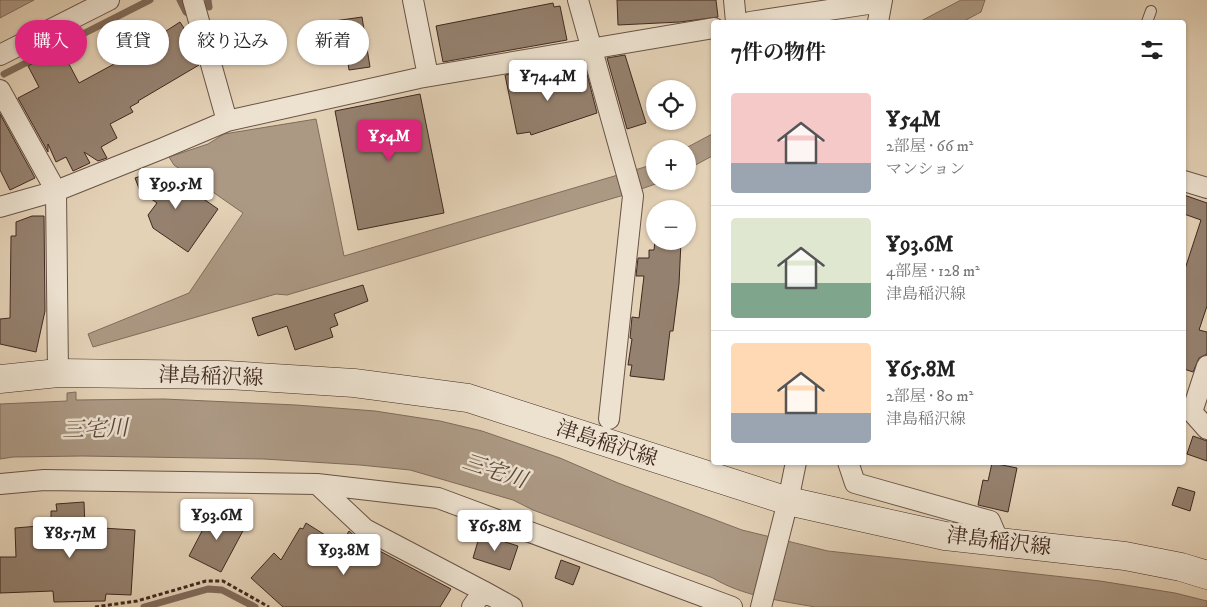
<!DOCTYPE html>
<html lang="ja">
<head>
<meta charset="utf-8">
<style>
	:root { --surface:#fff; --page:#f6f6f6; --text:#222; --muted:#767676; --line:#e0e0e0; --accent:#db2777 }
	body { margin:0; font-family:"IM FELL DW Pica","Noto Serif JP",serif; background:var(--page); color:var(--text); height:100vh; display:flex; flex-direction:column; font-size:19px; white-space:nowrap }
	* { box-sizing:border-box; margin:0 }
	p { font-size:16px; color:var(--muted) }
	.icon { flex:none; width:28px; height:28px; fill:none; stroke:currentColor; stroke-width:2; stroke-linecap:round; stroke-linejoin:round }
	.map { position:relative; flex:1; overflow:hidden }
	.drawer { position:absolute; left:711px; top:20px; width:475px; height:445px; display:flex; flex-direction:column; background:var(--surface); border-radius:5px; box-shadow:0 1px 4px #0004 }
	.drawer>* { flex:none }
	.banner { position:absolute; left:15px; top:20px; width:475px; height:45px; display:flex; gap:10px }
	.buttons { position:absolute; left:646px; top:80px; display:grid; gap:10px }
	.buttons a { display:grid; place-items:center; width:50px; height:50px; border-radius:50%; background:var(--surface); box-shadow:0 1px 4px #0004; font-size:25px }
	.price { position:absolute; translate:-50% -42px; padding:0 11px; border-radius:5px; background:#fff; color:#222; font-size:16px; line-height:32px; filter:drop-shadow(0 1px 2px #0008) }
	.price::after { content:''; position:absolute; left:50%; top:30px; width:15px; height:11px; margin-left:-8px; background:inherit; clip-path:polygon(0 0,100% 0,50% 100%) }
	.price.on { background:var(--accent); color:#fff }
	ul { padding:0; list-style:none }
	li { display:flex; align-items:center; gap:15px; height:125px; padding:0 20px }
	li+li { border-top:1px solid var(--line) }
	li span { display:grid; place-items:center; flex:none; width:140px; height:100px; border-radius:5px; color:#555 }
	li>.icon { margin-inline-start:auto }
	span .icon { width:60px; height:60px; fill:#fffc; stroke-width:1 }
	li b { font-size:21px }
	h2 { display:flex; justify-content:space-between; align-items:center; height:60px; padding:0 20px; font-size:21px }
	.pill { padding:0 18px; border-radius:22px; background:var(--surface); box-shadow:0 1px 4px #0004; font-size:18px; line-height:45px }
	.pill.on { background:var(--accent); color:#fff }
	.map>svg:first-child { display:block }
	.water { fill:#ac9984; stroke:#816c5c }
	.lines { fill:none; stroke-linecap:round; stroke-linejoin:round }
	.stream { stroke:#816c5c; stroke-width:7 }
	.building { fill:#95816f; stroke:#402920 }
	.service-casing { stroke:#695346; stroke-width:12 }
	.minor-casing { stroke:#695346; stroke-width:22 }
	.secondary-casing { stroke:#402920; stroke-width:29 }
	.path { stroke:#402920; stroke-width:3; stroke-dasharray:4 2.5; stroke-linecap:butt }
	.service { stroke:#ede2d0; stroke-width:10 }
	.minor { stroke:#ede2d0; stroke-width:20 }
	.secondary { stroke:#ede2d0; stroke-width:28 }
	.labels { text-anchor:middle; stroke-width:5; stroke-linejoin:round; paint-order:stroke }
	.street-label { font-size:21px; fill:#402920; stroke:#ede2d0 }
	.water-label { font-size:22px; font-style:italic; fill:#5b4539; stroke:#ede2d0 }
</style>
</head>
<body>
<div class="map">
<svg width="1207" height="607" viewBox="0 0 1207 607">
	<rect width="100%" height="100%" fill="#e4d2b7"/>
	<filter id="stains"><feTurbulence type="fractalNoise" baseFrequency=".004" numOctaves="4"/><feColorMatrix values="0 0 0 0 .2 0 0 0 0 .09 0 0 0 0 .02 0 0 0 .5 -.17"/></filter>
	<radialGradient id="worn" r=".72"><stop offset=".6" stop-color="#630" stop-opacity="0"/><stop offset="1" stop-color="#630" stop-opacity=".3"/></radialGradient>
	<path class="water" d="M0 0H34L0 18Z
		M961 0H985L981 12 962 22H919Z
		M316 119 344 256 655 164V181H664L624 195 287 295 276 294 93 347 88 334 189 293 243 213 174 165 169 157 208 144 224 134Z
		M714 133V155L688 169V149H684Z
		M76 392V400L164 399 296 405 375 411 440 421 482 431 560 458 618 483 742 530 828 551 1100 581 1175 593 1207 601V607H815C782 601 742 596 713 578L533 510 513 500 410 470 360 465 264 459 82 456 13 457 0 459V404L67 401V393Z"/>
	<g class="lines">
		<path class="stream" d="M180 0 186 12
			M208 0 209 7
			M4 74 150 0
			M144 607 208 589 222 590 255 607"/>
	</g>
	<path class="building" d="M617 0H716L718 17 680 22 618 25Z
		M553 3 554 7 560 6 567 40 443 62 436 26Z
		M362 17 370 67 349 70 347 57 340 58 334 21Z
		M180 22 192 41 194 46 191 48 196 56 199 65 138 101 139 102 130 107 133 112 110 124 117 138 101 147 107 158 98 161 84 152 90 163 73 171 66 157 56 162 48 144V152L18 98 39 87 28 66 61 49 79 83 127 57 124 50 146 38 149 42Z
		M625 55 646 123 627 129 607 58Z
		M536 70 539 87 574 75 575 78 587 74 597 113 531 135 530 132 517 134 505 75Z
		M420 94 444 213 358 230 335 111Z
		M0 114 35 178 10 190 0 170Z
		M152 172 170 184 173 178 218 209 188 252 153 228 148 215 157 203 140 191 135 178Z
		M1184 195 1207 203V306L1199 330 1207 332V354L1199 358 1193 372 1184 369V272L1201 220 1184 214Z
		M32 216H44L45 311 36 352 0 344V319L10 318 11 236H16V222Z
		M655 241H681L679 284 673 331H670L664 380 630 376 632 365H628L632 339 630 338 632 317 639 318 644 276H636L638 258H649V250H654Z
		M363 285 368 301 334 314 338 325 330 328 333 337 295 350 287 326 258 336 252 318Z
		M1193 436 1207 441V461L1187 454Z
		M992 463 1017 468 1008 512 978 505 983 480 988 481Z
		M1178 487 1195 492 1190 511 1172 505Z
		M84 502 85 527 135 530 131 595 106 594 105 601 54 602 53 591 0 593V557H16L15 528 51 525V511H57L56 504Z
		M213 510 245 527 221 572 189 556Z
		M306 523 341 545 349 531 359 540 451 589 440 607H283L251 578 274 553 281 560 300 528 303 529Z
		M480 534 518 546 510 570 473 558Z
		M561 560 580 567 573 585 555 578Z"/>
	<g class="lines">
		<defs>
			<path id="service" d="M1147 22 1151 11"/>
			<path id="minor" d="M193 0 227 121
				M413 0 428 76
				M578 0 633 196 609 419
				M734 0 736 22
				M750 22 881 2
				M878 22 882 0
				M0 55 109 0
				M0 90 56 191 58 373
				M1184 181 1207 188
				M0 207 56 191 161 149 227 121 419 78 714 28
				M1207 366 1192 412 1207 429
				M848 462 855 483 990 521 999 542
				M0 484 44 480 317 484 438 498 732 607
				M317 484 365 529 483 591 472 607
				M483 591 512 607
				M761 607 788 501 796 462"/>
			<path id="secondary" d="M0 379 58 373 227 375 354 383 468 398 788 501 945 536 1125 556 1181 567 1207 575"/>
		</defs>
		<use href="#service" class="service-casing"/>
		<use href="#minor" class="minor-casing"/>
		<use href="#secondary" class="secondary-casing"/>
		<path class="path" d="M95 607 137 601 206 581H223L269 607"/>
		<use href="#service" class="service"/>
		<use href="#minor" class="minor"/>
		<use href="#secondary" class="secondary"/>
	</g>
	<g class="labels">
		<g class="street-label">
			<text transform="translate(211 376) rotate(2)" y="7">津島稲沢線</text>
			<text transform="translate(607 443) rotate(18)" y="7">津島稲沢線</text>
			<text transform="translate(999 541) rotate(7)" y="7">津島稲沢線</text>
		</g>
		<g class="water-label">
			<text transform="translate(95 428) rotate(-2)" y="8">三宅川</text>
			<text transform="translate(495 470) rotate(18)" y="8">三宅川</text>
		</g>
	</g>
	<rect width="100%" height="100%" filter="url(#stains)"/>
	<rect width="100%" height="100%" fill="url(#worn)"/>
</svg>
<div class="buttons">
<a><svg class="icon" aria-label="locate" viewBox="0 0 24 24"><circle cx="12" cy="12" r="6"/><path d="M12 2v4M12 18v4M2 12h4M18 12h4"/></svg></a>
<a>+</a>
<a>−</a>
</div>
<b class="price" style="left:548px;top:102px">¥74.4M</b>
<b class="price on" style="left:389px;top:162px">¥54M</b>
<b class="price" style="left:176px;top:210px">¥99.5M</b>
<b class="price" style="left:217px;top:541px">¥93.6M</b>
<b class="price" style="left:495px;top:552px">¥65.8M</b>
<b class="price" style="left:70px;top:559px">¥85.7M</b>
<b class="price" style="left:344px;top:576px">¥93.8M</b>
<div class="banner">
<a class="pill on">購入</a>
<a class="pill">賃貸</a>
<a class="pill">絞り込み</a>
<a class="pill">新着</a>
</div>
<section class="drawer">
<h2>7件の物件<svg class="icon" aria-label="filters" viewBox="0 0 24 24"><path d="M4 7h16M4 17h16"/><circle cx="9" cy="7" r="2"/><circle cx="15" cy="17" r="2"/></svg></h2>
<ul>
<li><span style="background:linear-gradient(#f6c9c9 70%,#9aa5b1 0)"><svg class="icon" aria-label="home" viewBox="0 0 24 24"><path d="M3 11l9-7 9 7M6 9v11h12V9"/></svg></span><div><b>¥54M</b><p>2部屋 · 66 m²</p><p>マンション</p></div></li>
<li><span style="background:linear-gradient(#dfe7d0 65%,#7fa58c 0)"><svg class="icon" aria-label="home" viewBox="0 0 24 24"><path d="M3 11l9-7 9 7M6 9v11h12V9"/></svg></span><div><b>¥93.6M</b><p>4部屋 · 128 m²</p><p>津島稲沢線</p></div></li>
<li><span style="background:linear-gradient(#ffd9b3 70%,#9aa5b1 0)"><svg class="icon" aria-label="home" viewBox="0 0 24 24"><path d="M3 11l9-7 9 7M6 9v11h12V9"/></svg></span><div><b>¥65.8M</b><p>2部屋 · 80 m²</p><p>津島稲沢線</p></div></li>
</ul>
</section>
</div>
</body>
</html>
